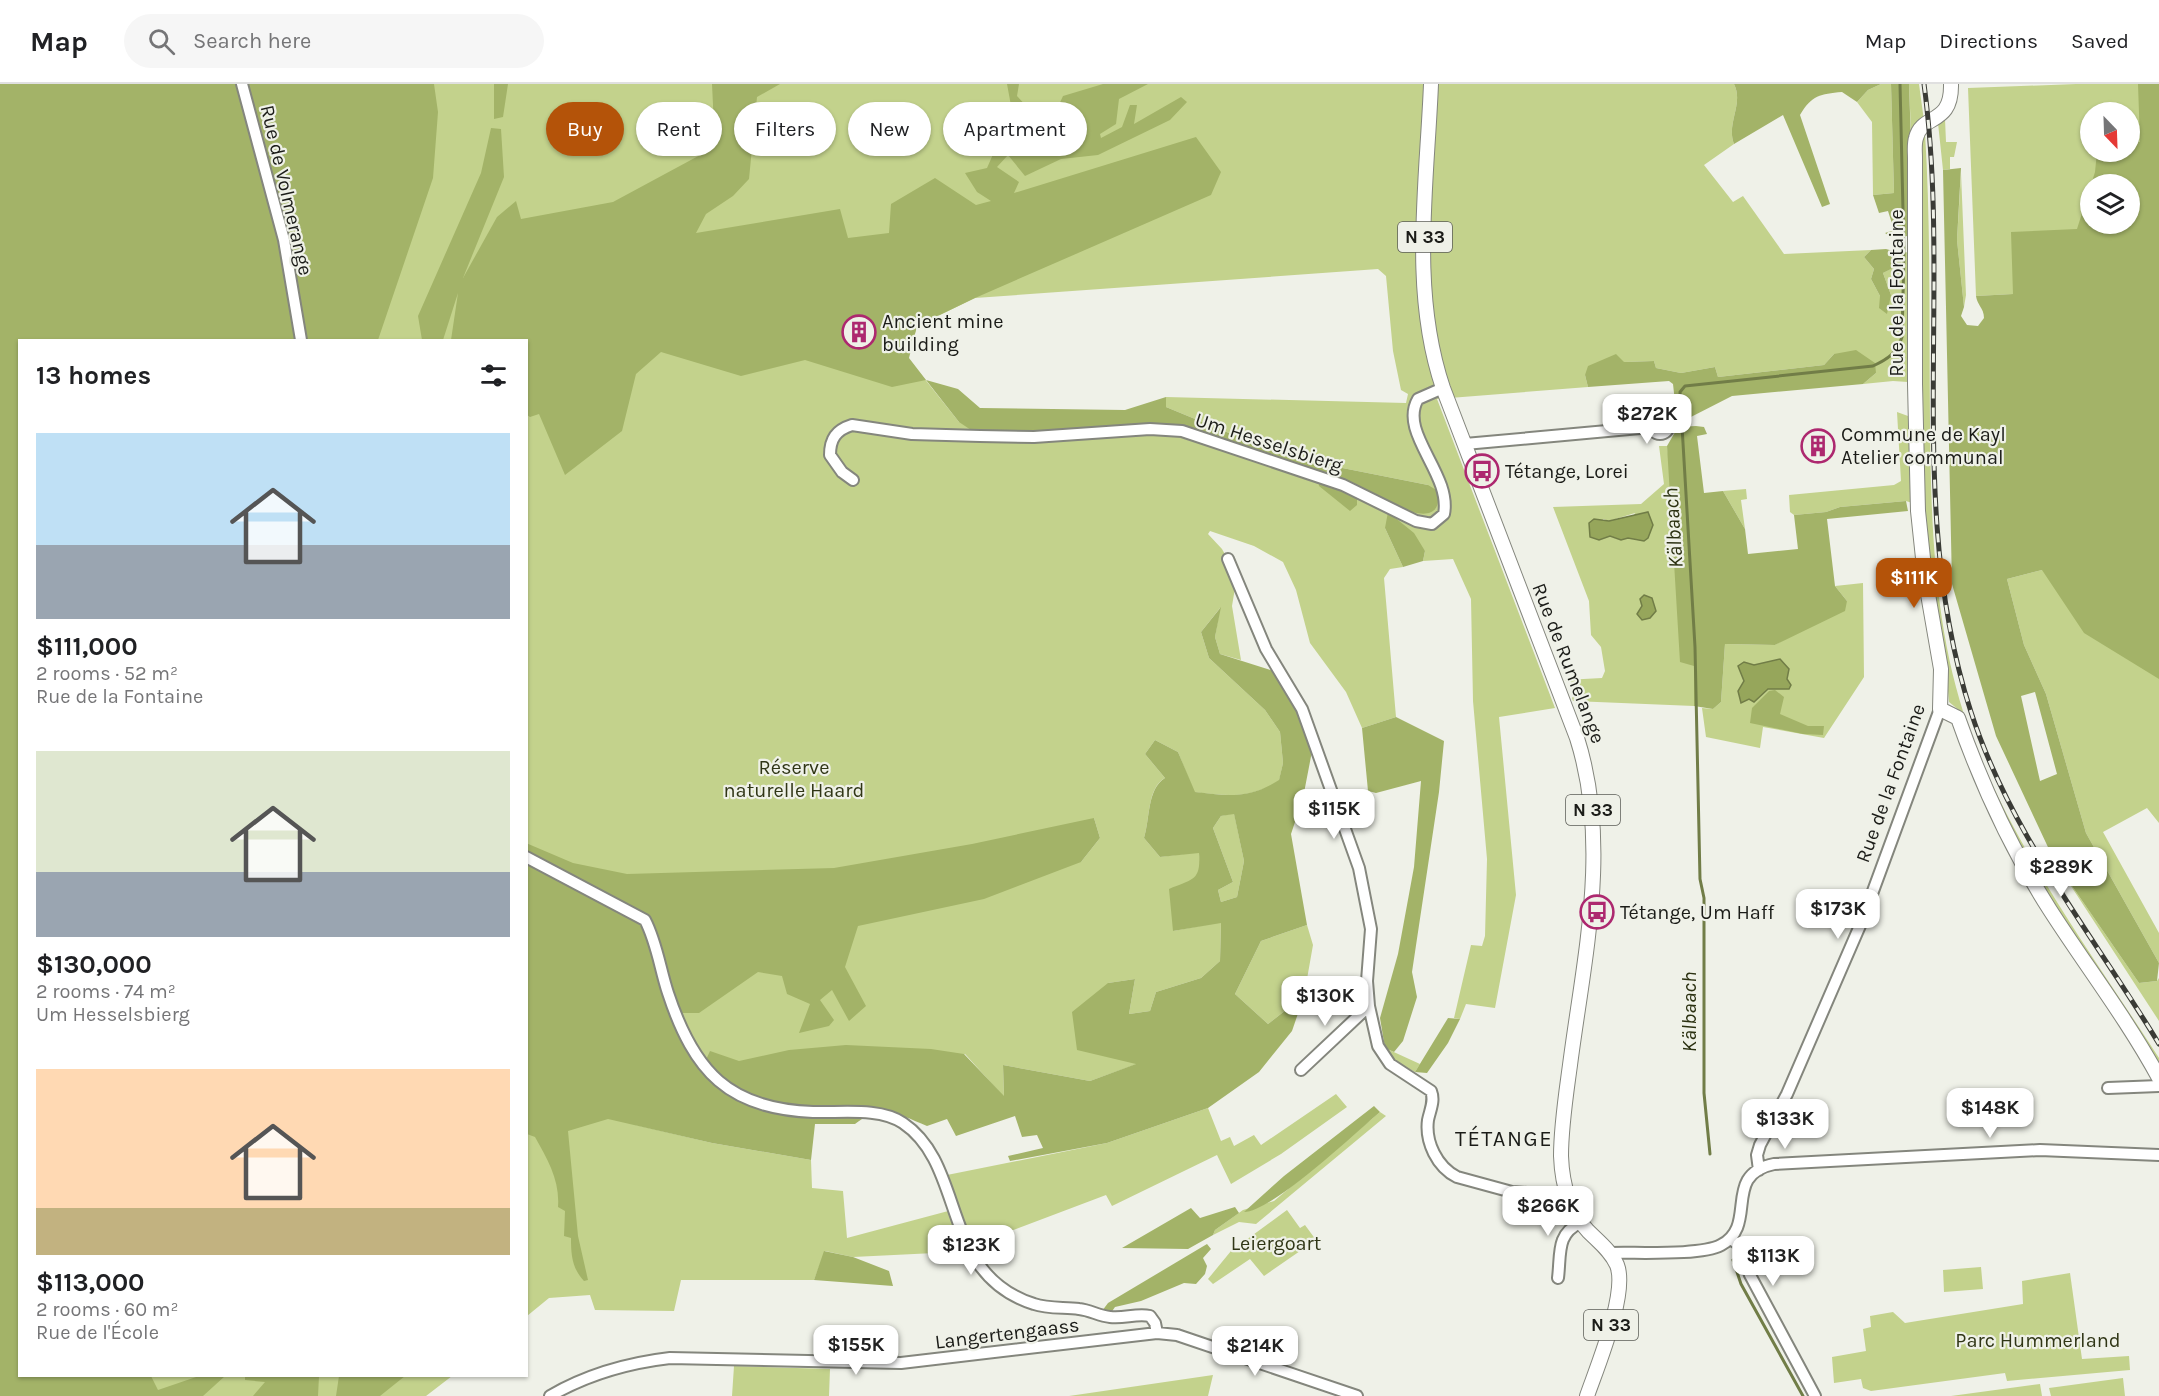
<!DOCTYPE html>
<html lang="en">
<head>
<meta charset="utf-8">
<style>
	:root { --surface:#fff; --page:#f6f6f6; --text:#202124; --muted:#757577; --line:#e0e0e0; --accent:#b45309 }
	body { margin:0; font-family:Karla,sans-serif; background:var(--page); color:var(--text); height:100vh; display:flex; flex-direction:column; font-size:22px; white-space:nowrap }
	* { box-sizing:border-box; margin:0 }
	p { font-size:20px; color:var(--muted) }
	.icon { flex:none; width:33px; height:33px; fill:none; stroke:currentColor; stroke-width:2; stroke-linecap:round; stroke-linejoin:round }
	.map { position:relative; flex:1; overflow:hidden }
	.sheet { position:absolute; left:18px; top:255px; width:510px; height:1038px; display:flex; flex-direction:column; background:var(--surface); border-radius:0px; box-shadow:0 2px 4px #0004 }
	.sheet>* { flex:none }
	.guide { position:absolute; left:546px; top:18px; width:570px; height:54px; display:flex; gap:12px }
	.needle { width:39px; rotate:157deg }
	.buttons { position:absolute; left:2080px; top:18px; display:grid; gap:12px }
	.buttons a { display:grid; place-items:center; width:60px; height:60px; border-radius:50%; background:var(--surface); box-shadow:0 2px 4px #0004; font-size:30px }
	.price { position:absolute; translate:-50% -51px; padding:0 14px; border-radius:12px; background:#fff; color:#222; font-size:20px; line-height:39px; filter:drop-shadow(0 2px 3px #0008) }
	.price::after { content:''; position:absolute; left:50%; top:36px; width:18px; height:14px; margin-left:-9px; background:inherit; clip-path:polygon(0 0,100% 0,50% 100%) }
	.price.current { background:var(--accent); color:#fff }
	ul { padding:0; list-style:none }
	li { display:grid; align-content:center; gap:12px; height:318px; padding:0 18px }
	li span { display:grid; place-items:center; height:186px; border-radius:0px; color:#555 }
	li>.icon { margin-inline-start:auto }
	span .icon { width:108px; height:108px; fill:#fffc; stroke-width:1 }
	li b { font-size:26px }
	h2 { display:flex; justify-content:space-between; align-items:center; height:72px; padding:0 18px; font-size:26px }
	.chip { padding:0 21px; border-radius:27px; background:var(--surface); box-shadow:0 2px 4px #0004; font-size:21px; line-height:54px }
	.chip.current { background:var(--accent); color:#fff }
	header { display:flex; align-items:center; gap:36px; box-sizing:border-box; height:84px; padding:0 30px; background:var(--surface); border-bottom:2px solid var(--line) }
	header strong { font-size:28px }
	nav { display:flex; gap:33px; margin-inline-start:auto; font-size:21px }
	.search { width:420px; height:54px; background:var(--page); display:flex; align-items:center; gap:15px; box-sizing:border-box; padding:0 21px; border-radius:33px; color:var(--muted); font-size:22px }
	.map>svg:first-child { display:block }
	.green { fill:#c3d28c; fill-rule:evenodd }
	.forest { fill:#a3b368; fill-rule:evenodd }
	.water { fill:#96a65b; stroke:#717d47; stroke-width:1.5 }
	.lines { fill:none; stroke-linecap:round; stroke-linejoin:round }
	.stream { stroke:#717d47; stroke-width:3 }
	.minor-casing { stroke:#84867d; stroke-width:14 }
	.major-casing { stroke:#84867d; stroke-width:16 }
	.minor { stroke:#fff; stroke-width:10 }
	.major { stroke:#fff; stroke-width:14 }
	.rail-casing { stroke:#3a3b36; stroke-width:5 }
	.rail { stroke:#eff1e8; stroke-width:3; stroke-dasharray:9; stroke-linecap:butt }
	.labels { text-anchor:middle; stroke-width:4.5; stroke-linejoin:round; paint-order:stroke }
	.shield { fill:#eff1e8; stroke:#5b5c56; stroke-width:1.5 }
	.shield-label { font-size:18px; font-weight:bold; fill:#1b1c18 }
	.street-label { font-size:20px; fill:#1b1c18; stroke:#eff1e8 }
	.poi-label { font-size:20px; fill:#1b1c18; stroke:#eff1e8; text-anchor:start }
	.park-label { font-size:20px; fill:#303616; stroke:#eff1e8 }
	.water-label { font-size:21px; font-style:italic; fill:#2b3111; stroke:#eff1e8 }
	.quarter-label { font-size:22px; letter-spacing:1.5px; fill:#1b1c18; stroke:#eff1e8 }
</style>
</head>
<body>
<header>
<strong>Map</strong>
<div class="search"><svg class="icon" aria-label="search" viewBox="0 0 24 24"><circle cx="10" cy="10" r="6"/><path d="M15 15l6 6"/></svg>Search here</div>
<nav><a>Map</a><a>Directions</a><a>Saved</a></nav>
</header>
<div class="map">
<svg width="2159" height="1312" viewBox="0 0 2159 1312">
	<rect width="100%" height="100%" fill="#eff1e8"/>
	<path class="green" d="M0 0H1734C1744 20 1726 39 1734 60L1704 81 1733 118 1743 112 1784 170 1871 166 1864 173 1874 185 1871 195 1880 212 1891 211 1883 189 1900 180V169L1909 168 1908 298 1893 297 1863 300 1876 289 1834 270 1824 281 1718 293 1715 283 1681 289 1656 284 1654 277 1624 278 1585 291 1588 303 1437 315 1555 624 1499 633 1516 811 1495 924 1466 920 1460 935 1454 934 1471 861 1482 862 1485 852 1487 775 1473 617 1471 515 1453 475 1423 477 1425 467 1385 444 1403 483 1390 485 1384 494 1396 633 1362 644 1346 608 1310 559 1296 506 1283 478 1254 462 1210 447 1208 450 1222 465 1237 492 1232 522 1241 576 1220 570 1215 553 1220 524 1201 548 1209 574 1265 626 1280 648 1283 679 1279 697C1249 715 1227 712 1194 708L1178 668 1155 656 1145 670 1165 694C1147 704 1150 735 1144 754L1160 773 1199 768 1201 787 1173 847 1221 838 1220 877 1201 894 1156 908 1150 927 1129 930 1135 895 1108 899 1137 980 1090 997 1003 981 1004 1013 965 970 636 1041 712 1059 811 1076 812 1104 843 1107 847 1154 952 1126 942 1092 1107 1059 1208 1024 1221 1057 1230 1053 1234 1062 1254 1051 1261 1061 1336 1010 1347 1023 1281 1070 1231 1100 1217 1071 1112 1122 1106 1111 955 1168 853 1173 825 1167 814 1196H681L674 1227 595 1226 590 1211 549 1214 527 1232 526 256H20V1292H452L426 1312H0ZM1378 185 1386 192 1393 267 1401 306 1408 310 1406 319 1166 313V323L1287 373 1428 401 1410 428 1354 400 1343 401 1182 347 959 338 908 274 917 242 975 214ZM1094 734 1100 754 1081 778Z
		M1881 0H1891L1894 109 1873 111 1872 38 1857 18 1868 6Z
		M1909 0H1919L1924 37 1911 48Z
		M2076 0H2159V739L2147 724 2103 748 2159 849V879L2086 749 2046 610 2024 561 2007 495 2042 486 2013 210 1976 212 1968 4ZM2091 28H2130V68H2091ZM2091 100H2130V140H2091Z
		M1945 35 1946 58H1957L1954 73H1950V85L1943 86 1938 39Z
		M1925 49C1931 146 1929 243 1930 340 1931 441 1934 545 1968 642 2012 763 2090 867 2159 974V988L2024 776 1970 660 1960 627 1949 618 1945 576 1929 493 1924 430 1921 57Z
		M1961 89 1966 211 1964 223 1957 156Z
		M1897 328 1908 332 1912 340V419L1906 417 1840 423 1826 428 1794 431 1790 428 1789 411 1894 401 1901 397Z
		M1659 362H1667L1694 581V622L1573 617 1572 614 1575 610 1571 598 1565 596 1602 594 1605 587 1601 563 1591 551 1589 517 1553 423 1641 420 1664 400ZM1635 429 1620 456 1610 452 1599 456 1603 435 1609 437Z
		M1746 405 1747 415 1741 416 1745 445 1723 407Z
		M1863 499 1864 593 1824 654 1763 643 1760 664 1706 653 1702 624 1713 625 1721 618 1725 560 1775 561 1847 517 1835 502Z
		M1234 729 1244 777 1237 813 1221 818 1218 806 1233 798 1213 744 1221 732Z
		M2054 776 2139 899 2157 897 2159 894V937Z
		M1307 841 1313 861 1304 912 1268 940 1235 910 1261 857Z
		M1385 964 1420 980 1415 988 1394 977Z
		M1380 1028 1386 1032 1256 1140 1239 1138 1213 1151 1215 1146 1243 1126 1274 1117Z
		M1287 1126 1300 1144 1305 1141 1316 1156 1264 1192 1250 1175 1213 1200 1208 1195 1231 1167Z
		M1981 1183 1983 1205 1944 1208 1943 1186Z
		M2070 1189 2082 1275 2129 1272 2130 1286 2007 1297 2005 1289 1871 1307 1863 1304 1861 1295 1834 1299 1832 1273 1866 1267 1863 1245 1871 1243 1870 1232 1893 1228 1905 1239 2023 1220 2022 1197Z
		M734 1282 830 1285 829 1312H732Z
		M1213 1291 1208 1312H1069Z
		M2123 1294 2125 1312H2051L2049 1304Z
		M2040 1300 2042 1312H1951Z"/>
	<path class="forest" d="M0 0H434L438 28 433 94 378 256H20V1292H151L158 1306 199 1292H225L203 1312H0Z
		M494 0H508L503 33 494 35Z
		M712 0H780L757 13 749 95 733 112 706 130 696 149 840 125 848 154 889 149 891 120 935 94 976 121 991 117 977 108 965 89 987 84 1012 27 1007 0H1019L1017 12 1029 25H1057L1063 12 1103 0H1148L1119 15 1116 40 1100 50 1101 54 1122 43 1130 21H1137L1134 40 1181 13 1187 18 1170 36 1098 71 1061 75 1025 92 1008 71 997 83 1019 98 1014 109 1196 53 1221 88 1211 111 975 214 917 242 909 274 926 296 958 305 980 324 1125 326 1166 313V323L1287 373 1428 401 1438 407C1445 457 1373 410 1354 400L1344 401 1357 412V421L1350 427 1319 402 1318 393 1182 348 980 352 959 338 926 296 892 303 805 276 741 292 661 268 636 290 622 347 565 391 539 330 530 333 527 331 526 256H451L458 209 443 256H422L418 232 481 89 491 44 501 45 504 93 463 194 497 133 516 117 521 135 613 118 715 63Z
		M1734 0H1881L1868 6 1857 18 1842 8C1820 10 1812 11 1800 31L1830 120 1822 123 1783 31 1734 60C1726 39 1744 20 1734 0Z
		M1891 0H1909L1911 58 1909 152 1891 153 1885 149 1894 146 1888 127 1879 129 1873 111 1894 109Z
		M2138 0H2159V595L2084 549 2042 486 2007 495 2024 561 2046 610 2086 749 2159 879 2157 897 2139 899 2054 776 1996 652 1952 500 1943 86 1961 84 1957 156 1964 223 1961 232 1967 241 1978 242 1984 234C1984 224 1977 221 1976 212L2013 210 2011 148 2077 145 2095 88 2097 68H2130V59L2140 58ZM2091 100H2130V140H2091ZM2035 608 2057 690 2040 697 2021 612Z
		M1886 165 1900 169 1901 180 1883 189 1891 211 1887 230 1879 224 1880 212 1871 195 1874 185 1864 173 1871 166Z
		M1856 266 1875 279 1876 289 1863 300 1732 312 1685 336H1677L1673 300 1669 297 1588 303 1585 291 1588 282 1616 270 1624 278 1654 277 1656 284 1681 289 1715 283 1718 293 1824 281 1834 270Z
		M1696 342 1704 343 1707 350 1697 352 1704 409 1723 407 1745 445 1748 470 1798 465 1794 431 1826 428 1840 423 1906 417 1908 427 1827 435 1835 502 1847 517 1845 527 1775 561 1725 560 1721 618 1713 625 1694 622V582L1680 578 1667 362 1678 343Z
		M1388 428 1414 449 1425 467 1423 477 1403 483 1385 444Z
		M1221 523 1215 553 1220 570 1280 589 1314 657 1303 714 1291 750 1307 841 1261 857 1235 910 1268 940 1304 912 1292 947 1259 988 1208 1024 1107 1059 1010 1077 1008 1072 1043 1064 1037 1051 1022 1053 1015 1032 956 1052 947 1035 927 1042C901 1031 880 1019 855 1040H815L811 1076 712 1059 608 1035 568 1047 578 1152 588 1196 584 1197C572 1184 571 1171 571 1154L564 1152 565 1127 558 1123C560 1097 548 1076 535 1053L527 1050V779L541 782 527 769 526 759 573 779 627 790 834 784 972 760 1094 734 1100 754 1081 778 984 815 858 842 845 883 866 922 849 937 832 906 820 916 834 936 829 942 799 949 810 920 787 910 782 892 758 888 699 929H676L704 980 710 967 739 977 789 966 846 961 931 965 964 970 1004 1012 1003 981 1090 997 1136 980 1077 966 1072 928 1108 899 1135 895 1129 930 1150 927 1156 908 1201 894 1220 877 1221 839 1173 847 1169 805C1193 795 1201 797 1199 769L1160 773 1144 754C1150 735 1147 705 1165 694L1145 670 1155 656 1178 668 1195 708C1228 712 1249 715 1279 696L1283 679 1280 648 1265 626 1209 574 1201 548ZM1234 730 1244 777 1237 813 1221 818 1218 806 1233 798 1213 744 1221 732Z
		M1775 606 1784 613 1780 630 1808 642H1824L1823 651 1803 650 1750 639 1752 624 1769 607Z
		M1396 633 1444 657 1439 708 1412 888 1417 913 1403 957 1394 968 1385 964 1380 934 1398 870 1414 783 1421 697 1376 709 1368 707 1362 644Z
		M1448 934 1460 935 1448 959 1427 989 1415 988Z
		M1374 1022 1380 1028C1355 1049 1272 1128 1244 1128L1284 1092Z
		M1235 1123 1239 1129 1215 1146 1213 1151 1188 1165 1122 1164 1191 1124 1200 1134Z
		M1207 1160 1211 1165 1203 1174 1207 1182 1205 1190 1196 1200 1184 1199 1141 1217 1115 1223 1108 1233 1099 1231 1108 1219Z
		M824 1167 853 1173 889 1187 893 1202 814 1196Z
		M245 1292H319L318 1312H253L265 1298 245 1296Z
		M339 1292H405L380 1312H336Z"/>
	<path class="water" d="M1648 428 1653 441 1648 454 1644 457 1628 454 1621 456 1610 452 1599 456 1590 453 1589 439 1594 435 1609 437Z
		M1644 511 1652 514 1656 527 1650 534 1642 536 1637 530 1642 522 1640 515Z
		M1780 575 1789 585 1787 595 1791 601 1789 605H1768L1754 618 1749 615 1741 619 1738 607 1744 597 1738 582 1744 578 1754 581Z"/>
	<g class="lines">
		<path class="stream" d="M1710 1070 1704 1009V814L1700 795 1695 563 1680 308 1685 302 1873 282C1888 275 1897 269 1902 253L1904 169 1900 0
			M1733 1176 1741 1200 1803 1312"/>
		<defs>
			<path id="minor" d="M242 0 284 156 301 256
				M1651 341a9 9 0 1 1 18 0a9 9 0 1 1-18 0Z
				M1465 360 1651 343
				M853 396 842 388 830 371C830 355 836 346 852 341L912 350 980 352 1034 353 1150 345 1182 347 1343 401 1416 437 1432 440 1444 430C1452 390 1398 349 1418 315L1443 304
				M1228 475 1266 565 1302 625 1359 784 1371 845 1367 897 1369 922 1378 962 1390 980 1431 1007C1435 1017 1430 1026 1428 1036 1425 1058 1437 1083 1457 1093L1512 1108 1568 1112
				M526 773 645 836C657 859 660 885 668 909 694 988 729 1025 813 1028 840 1029 880 1023 903 1039 967 1082 939 1190 1034 1220 1048 1225 1065 1223 1079 1225 1090 1226 1099 1232 1110 1233 1124 1235 1136 1229 1150 1232L1155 1239 1157 1249
				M1301 986 1369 922
				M2108 1004 2159 1002
				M1759 1086 1757 1071 1760 1061 1787 1010 1862 837 1940 625
				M1730 1155 1740 1161 1750 1191 1815 1312
				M1610 1169C1635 1168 1701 1172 1721 1161 1759 1141 1721 1091 1774 1080L2040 1066 2159 1071
				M1558 1194C1561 1170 1556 1150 1580 1139
				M550 1312C588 1290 627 1279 670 1274L901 1279 1157 1249 1177 1251 1357 1312"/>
			<path id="major" d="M1431 0C1427 100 1410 207 1443 304L1577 654C1611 761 1584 873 1570 981 1566 1011 1561 1042 1561 1072 1562 1098 1569 1127 1588 1147 1598 1157 1611 1167 1617 1181 1628 1209 1597 1283 1587 1312
				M1951 0C1952 42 1922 29 1916 54 1914 60 1915 68 1915 74V300L1918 427 1925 493 1941 585 1940 625 1958 634C1982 702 2011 765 2050 826 2086 882 2127 935 2159 994"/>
		</defs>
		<use href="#minor" class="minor-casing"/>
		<use href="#major" class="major-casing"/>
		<use href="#minor" class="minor"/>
		<use href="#major" class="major"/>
		<defs>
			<path id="rail" d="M1924 0C1952 208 1905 425 1971 628 2011 752 2093 850 2159 960"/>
		</defs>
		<use href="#rail" class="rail-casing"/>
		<use href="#rail" class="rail"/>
	</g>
	<defs>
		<symbol id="building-ring" viewBox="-11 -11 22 22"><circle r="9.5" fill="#eff1e8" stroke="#ad286f" stroke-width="1.5"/><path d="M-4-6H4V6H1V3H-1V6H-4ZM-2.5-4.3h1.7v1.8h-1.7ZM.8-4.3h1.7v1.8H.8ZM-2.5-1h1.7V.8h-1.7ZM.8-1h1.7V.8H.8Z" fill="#ad286f"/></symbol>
		<symbol id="bus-ring" viewBox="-11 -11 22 22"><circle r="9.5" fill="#eff1e8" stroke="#ad286f" stroke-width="1.5"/><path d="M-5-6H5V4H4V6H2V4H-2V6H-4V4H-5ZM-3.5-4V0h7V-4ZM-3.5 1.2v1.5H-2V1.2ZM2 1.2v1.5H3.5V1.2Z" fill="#ad286f"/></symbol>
	</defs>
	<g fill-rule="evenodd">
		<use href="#building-ring" x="840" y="229" width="38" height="38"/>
		<use href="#building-ring" x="1799" y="343" width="38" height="38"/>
		<use href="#bus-ring" x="1463" y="368" width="38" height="38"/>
		<use href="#bus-ring" x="1578" y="809" width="38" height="38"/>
	</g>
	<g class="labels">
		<g class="shield">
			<rect x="1398" y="138" width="54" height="30" rx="4.5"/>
			<rect x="1566" y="711" width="54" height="30" rx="4.5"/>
			<rect x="1584" y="1226" width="54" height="30" rx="4.5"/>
		</g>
		<g class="shield-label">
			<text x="1425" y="159">N 33</text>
			<text x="1593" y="732">N 33</text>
			<text x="1611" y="1247">N 33</text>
		</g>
		<g class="street-label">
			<text transform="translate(287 106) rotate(77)" y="7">Rue de Volmerange</text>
			<text transform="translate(1896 209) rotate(-90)" y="7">Rue de la Fontaine</text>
			<text transform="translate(1269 358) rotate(18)" y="7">Um Hesselsbierg</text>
			<text transform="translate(1569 579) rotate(69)" y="7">Rue de Rumelange</text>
			<text transform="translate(1890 699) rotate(-70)" y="7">Rue de la Fontaine</text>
			<text transform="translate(1007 1249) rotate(-7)" y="7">Langertengaass</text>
		</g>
		<g class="poi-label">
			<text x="882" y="244">Ancient mine<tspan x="882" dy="23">building</tspan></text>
			<text x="1841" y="357">Commune de Kayl<tspan x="1841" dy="23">Atelier communal</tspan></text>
			<text x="1505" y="394">Tétange, Lorei</text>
			<text x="1620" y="835">Tétange, Um Haff</text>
		</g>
		<g class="park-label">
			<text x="794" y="690">Réserve<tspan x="794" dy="23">naturelle Haard</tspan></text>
			<text x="1276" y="1166">Leiergoart</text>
			<text x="2038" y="1263">Parc Hummerland</text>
		</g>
		<g class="water-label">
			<text transform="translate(1673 444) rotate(-94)" y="7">Kälbaach</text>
			<text transform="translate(1689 928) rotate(-90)" y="7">Kälbaach</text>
		</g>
		<g class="quarter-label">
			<text x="1504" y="1062">TÉTANGE</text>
		</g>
	</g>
</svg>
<div class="buttons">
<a><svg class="needle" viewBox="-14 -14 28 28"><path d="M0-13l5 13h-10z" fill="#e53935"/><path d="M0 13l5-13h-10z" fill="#757577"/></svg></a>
<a><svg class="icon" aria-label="layers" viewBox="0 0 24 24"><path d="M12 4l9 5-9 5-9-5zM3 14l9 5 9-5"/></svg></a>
</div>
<b class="price" style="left:1647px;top:361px">$272K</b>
<b class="price current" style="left:1914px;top:525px">$111K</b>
<b class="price" style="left:1334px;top:756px">$115K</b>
<b class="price" style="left:2061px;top:814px">$289K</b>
<b class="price" style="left:1838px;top:856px">$173K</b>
<b class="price" style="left:1325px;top:943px">$130K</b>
<b class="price" style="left:1990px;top:1055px">$148K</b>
<b class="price" style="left:1785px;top:1066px">$133K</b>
<b class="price" style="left:1548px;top:1153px">$266K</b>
<b class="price" style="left:971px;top:1192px">$123K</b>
<b class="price" style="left:1773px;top:1203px">$113K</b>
<b class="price" style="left:856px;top:1292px">$155K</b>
<b class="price" style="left:1255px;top:1293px">$214K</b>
<div class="guide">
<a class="chip current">Buy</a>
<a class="chip">Rent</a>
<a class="chip">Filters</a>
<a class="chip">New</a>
<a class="chip">Apartment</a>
</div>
<section class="sheet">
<h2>13 homes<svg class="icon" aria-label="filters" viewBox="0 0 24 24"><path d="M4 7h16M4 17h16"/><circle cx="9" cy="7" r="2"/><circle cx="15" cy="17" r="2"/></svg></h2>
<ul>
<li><span style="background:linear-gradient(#bfe0f5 60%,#9aa5b1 0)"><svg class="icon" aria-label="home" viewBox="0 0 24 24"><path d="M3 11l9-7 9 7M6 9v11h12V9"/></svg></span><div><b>$111,000</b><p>2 rooms · 52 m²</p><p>Rue de la Fontaine</p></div></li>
<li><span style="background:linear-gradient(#dfe7d0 65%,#9aa5b1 0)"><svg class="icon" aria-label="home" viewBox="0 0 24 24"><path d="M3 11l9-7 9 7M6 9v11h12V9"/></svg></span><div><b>$130,000</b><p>2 rooms · 74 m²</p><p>Um Hesselsbierg</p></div></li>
<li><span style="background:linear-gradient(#ffd9b3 75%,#c2b280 0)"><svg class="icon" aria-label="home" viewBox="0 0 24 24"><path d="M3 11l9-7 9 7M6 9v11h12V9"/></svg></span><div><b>$113,000</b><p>2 rooms · 60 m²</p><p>Rue de l'École</p></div></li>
</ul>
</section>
</div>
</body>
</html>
